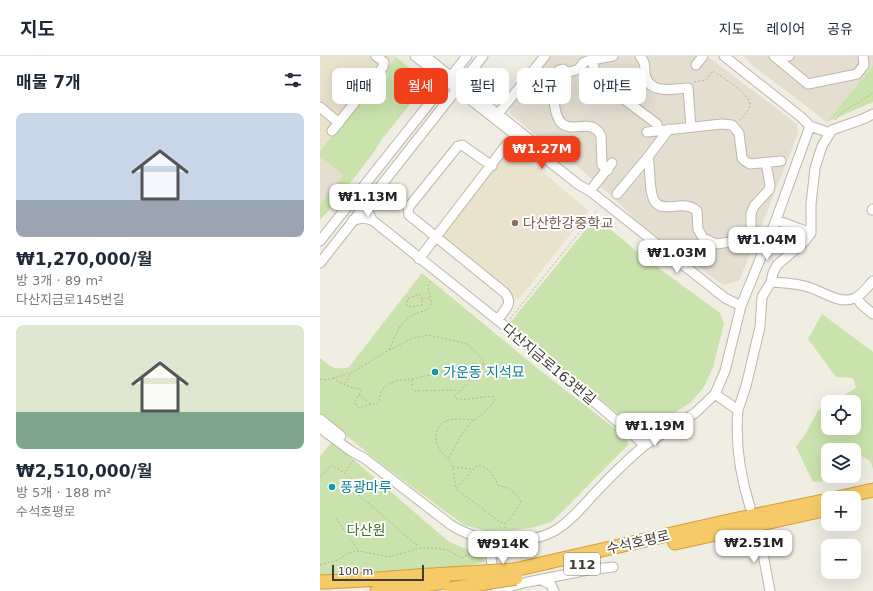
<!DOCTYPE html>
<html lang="ko">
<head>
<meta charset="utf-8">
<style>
	:root { --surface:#fff; --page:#f2f2f3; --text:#1f2937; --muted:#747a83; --line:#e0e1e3; --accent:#ef3f1b }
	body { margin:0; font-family:"DejaVu Sans","Noto Sans KR",sans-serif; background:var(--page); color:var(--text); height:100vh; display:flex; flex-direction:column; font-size:15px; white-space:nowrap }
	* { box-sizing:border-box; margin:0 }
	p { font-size:13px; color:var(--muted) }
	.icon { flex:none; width:22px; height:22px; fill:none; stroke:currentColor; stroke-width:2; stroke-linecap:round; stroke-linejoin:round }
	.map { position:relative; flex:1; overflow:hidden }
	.details { display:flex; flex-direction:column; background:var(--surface); width:320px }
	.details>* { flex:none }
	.guide { position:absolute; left:12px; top:12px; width:380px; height:36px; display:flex; gap:8px }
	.buttons { position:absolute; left:501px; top:339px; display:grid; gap:8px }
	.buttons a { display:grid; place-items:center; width:40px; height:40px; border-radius:8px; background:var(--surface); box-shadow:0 4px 16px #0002; font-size:20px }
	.scale { position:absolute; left:12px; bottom:10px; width:92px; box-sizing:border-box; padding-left:4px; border:2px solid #423c33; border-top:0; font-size:11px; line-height:14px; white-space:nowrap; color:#423c33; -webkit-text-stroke:3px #fff; paint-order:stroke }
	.price { position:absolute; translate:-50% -34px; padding:0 9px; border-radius:8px; background:#fff; color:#222; font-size:13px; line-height:26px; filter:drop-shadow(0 1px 2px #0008) }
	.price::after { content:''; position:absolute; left:50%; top:24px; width:12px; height:9px; margin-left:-6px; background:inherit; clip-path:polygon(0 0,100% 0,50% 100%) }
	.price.current { background:var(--accent); color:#fff }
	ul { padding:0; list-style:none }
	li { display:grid; align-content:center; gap:8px; height:212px; padding:0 16px }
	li+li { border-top:1px solid var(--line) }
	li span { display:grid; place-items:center; height:124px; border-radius:8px; color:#555 }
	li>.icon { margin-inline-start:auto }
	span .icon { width:72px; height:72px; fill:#fffc; stroke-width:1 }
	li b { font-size:17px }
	h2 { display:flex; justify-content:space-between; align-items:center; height:48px; padding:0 16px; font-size:17px }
	.tag { padding:0 14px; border-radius:8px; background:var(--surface); box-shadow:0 4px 16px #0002; font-size:14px; line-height:36px }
	.tag.current { background:var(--accent); color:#fff }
	header { display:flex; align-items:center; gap:24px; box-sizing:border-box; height:56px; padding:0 20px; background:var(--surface); border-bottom:1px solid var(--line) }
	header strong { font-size:19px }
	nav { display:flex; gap:22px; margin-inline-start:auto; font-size:14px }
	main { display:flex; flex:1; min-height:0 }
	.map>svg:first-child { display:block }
	.residential { fill:#e4ded1 }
	.education { fill:#e9e2cd }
	.green { fill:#cae3ad }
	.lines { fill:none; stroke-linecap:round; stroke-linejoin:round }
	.minor-casing { stroke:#beb7a9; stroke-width:11 }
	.highway-casing { stroke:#d49e39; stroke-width:15 }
	.path { stroke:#bcb098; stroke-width:1; stroke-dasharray:2 2; stroke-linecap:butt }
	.minor { stroke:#fff; stroke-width:9 }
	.highway { stroke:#f6ca68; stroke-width:13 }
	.highway-bridge-casing { stroke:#d49e39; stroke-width:15; stroke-linecap:butt }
	.highway-bridge { stroke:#f6ca68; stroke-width:13 }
	.education-dot { fill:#8d6e63; stroke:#fff; stroke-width:1.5 }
	.culture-dot { fill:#0f9aa8; stroke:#fff; stroke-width:1.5 }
	.labels { text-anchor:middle; stroke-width:4; stroke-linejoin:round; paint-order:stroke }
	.shield { fill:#fff; stroke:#7b7670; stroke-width:1 }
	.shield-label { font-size:13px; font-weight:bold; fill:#423c33 }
	.education-label { font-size:14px; fill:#785e54; stroke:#fff; text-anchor:start }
	.street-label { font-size:14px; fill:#423c33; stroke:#fff }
	.culture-label { font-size:14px; fill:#0d838f; stroke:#fff; text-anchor:start }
	.park-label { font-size:14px; fill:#43702b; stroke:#fff }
</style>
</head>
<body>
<header>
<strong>지도</strong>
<nav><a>지도</a><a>레이어</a><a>공유</a></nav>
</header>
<main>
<section class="details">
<h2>매물 7개<svg class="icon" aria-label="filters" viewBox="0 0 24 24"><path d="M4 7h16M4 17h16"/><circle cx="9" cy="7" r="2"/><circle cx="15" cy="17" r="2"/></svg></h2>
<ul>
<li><span style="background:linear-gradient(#c9d6e8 70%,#9aa5b1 0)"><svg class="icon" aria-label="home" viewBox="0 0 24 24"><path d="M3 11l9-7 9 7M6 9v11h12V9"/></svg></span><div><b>₩1,270,000/월</b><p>방 3개 · 89 m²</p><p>다산지금로145번길</p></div></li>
<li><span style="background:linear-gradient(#dfe7d0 70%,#7fa58c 0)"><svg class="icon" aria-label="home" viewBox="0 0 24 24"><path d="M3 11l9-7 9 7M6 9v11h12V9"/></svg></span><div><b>₩2,510,000/월</b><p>방 5개 · 188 m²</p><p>수석호평로</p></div></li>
</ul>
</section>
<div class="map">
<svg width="553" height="535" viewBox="0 0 553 535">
	<rect width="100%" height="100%" fill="#f0ede3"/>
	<path class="residential" d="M229 0H387L477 68 478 78 419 225 403 229 315 164 298 146 241 96 230 91 190 58V49Z
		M424 0H553V9L507 66 432 9Z
		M0 101 23 119 0 148Z"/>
	<path class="education" d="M0 0H75L76 1 0 95Z
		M190 93H195L269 155 198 244 122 184 121 180Z"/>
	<path class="green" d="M76 1 100 20 99 37 62 83 54 96 11 152 0 164V148L23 119 0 101V95Z
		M553 9V46L507 66Z
		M276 161 321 199 400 257 404 267 393 311 384 331 370 347 340 366 325 374H318L190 270 189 268Z
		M102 217 217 312 307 382 308 389 241 457 231 466 215 471 196 474 167 475 144 469 60 407 0 358V302C11 311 15 315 29 311Z
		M502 258 553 296V413L550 405 538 398 534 399V394H508V420H519L516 425 493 426 476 391 486 377 498 355 508 349V372H534V346H513L536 332 533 322 516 321 488 283Z
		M12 386 34 404 128 485 146 493 163 497 165 506 124 514H85L46 519 0 521V400Z"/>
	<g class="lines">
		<defs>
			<path id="minor" d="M95 0 259 129 270 135 405 242 421 250
				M105 0 224 95
				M320 0C325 6 325 10 325 17 327 39 354 33 368 32L371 71
				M454 0 488 28 537 18 544 9 543 0
				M457 2 469 0
				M272 4 277 23 337 68 338 75
				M376 9 383 0
				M0 51 19 67
				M178 58 225 0
				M490 70 510 77 512 74 543 63 553 58
				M12 75 63 11 64 6 56 0
				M327 76 402 68 412 69 419 77 422 102 425 105 430 108 461 105
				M328 101C331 112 328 139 336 147 346 157 364 143 377 155L378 173 383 182 396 188 424 184 429 180 431 175V158L434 150 449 134 450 129 446 107
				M172 110 142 89 138 90 88 152 89 159 185 237C194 248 184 255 177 264
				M288 114 282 109 281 80C269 54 238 94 234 44 233 31 231 26 239 14L243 13C248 18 252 15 259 13L263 7 267 5 293 0
				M270 135 292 107
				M297 138 328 101 349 73
				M552 154 553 153
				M33 164 43 162 52 164 48 155 47 147
				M456 164 491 177
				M0 185 147 0
				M99 203 187 88
				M0 207 163 0
				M451 226C464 227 476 227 488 231 503 235 519 249 535 242 542 239 548 230 553 225
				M537 242 541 248 553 258
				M395 338 418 354 426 330 440 271 442 241 451 226 453 217 457 209 484 186 491 177V148L495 112 502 90 510 77
				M418 354C415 387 420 419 430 451
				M0 363 21 380
				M0 372 31 395 44 402 131 469C149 480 164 484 186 485 203 485 221 483 236 474 251 465 262 451 274 438 290 421 307 404 325 389L185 270 52 164
				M325 389 375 357 395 338 405 315 421 250 456 164 490 70 481 61 404 0
				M439 477 450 535
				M170 484V496L174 520
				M222 524 231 529 234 535
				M176 534 208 526 268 514 293 511"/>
			<path id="highway" d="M517 442 553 434
				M355 487 508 453
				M194 514 404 466 508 444
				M0 526C43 525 86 520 129 518
				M57 535 93 531 130 525"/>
		</defs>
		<use href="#minor" class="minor-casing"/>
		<use href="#highway" class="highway-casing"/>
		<path class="path" d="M374 26 386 24 393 15C403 22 429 36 430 49 430 54 423 60 419 65
			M515 64 523 56 553 37
			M102 243 100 238 89 242 86 248 89 251 102 249V243L110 242
			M190 263 278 153
			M69 294C75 281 79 267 91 260 98 256 105 256 111 250V245L108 229 111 225
			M13 322C25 329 28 332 42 333L35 345 36 349 39 352 51 348H57C61 344 59 338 63 333 71 324 81 324 92 323 102 322 104 318 116 320 128 310 149 307 164 309
			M0 323 6 324 31 317 69 294 93 282 109 279 139 286 149 289 163 304 164 309 161 314 135 340V342C149 346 162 339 174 341L175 344 166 355 154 364C138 363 119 359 116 379 115 384 117 390 120 394 123 399 128 401 130 406 135 413 134 425 136 433L180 466 185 467V474
			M92 324V332L94 335 139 334
			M25 327 31 318
			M39 339 51 348
			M129 402C135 390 143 373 154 364
			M34 404 24 417 37 427 33 434 99 491
			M133 411 151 413
			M0 421 11 409 23 416
			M137 432 156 410C167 408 174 420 178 429 188 432 198 436 201 447L190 463 185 467
			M16 462 38 494
			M0 509 17 504 29 497 39 495 70 501 99 492H113L127 494 142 502 154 495"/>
		<use href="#minor" class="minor"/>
		<use href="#highway" class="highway"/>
		<defs>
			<path id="highway-bridge" d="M129 518 194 514
				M131 533 196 522"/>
		</defs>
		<use href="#highway-bridge" class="highway-bridge-casing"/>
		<use href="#highway-bridge" class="highway-bridge"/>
	</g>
	<circle class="education-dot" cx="195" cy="167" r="4"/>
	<g class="culture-dot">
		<circle cx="115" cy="316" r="4"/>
		<circle cx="12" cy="431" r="4"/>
	</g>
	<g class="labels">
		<rect class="shield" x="244" y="497" width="36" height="22" rx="3"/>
		<g class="shield-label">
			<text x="262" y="513">112</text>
		</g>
		<g class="education-label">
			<text x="203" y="172">다산한강중학교</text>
		</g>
		<g class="street-label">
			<text transform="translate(229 308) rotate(40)" y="5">다산지금로163번길</text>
			<text transform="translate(318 486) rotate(-13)" y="5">수석호평로</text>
		</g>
		<g class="culture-label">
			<text x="123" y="321">가운동 지석묘</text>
			<text x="20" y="436">풍광마루</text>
		</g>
		<g class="park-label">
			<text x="46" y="479">다산원</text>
		</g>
	</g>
</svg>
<div class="buttons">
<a><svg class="icon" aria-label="locate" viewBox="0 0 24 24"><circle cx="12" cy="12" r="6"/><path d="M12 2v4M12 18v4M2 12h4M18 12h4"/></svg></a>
<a><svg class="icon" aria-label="layers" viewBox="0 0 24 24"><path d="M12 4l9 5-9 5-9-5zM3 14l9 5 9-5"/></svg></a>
<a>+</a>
<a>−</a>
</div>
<div class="scale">100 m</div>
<b class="price current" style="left:222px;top:114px">₩1.27M</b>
<b class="price" style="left:48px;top:162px">₩1.13M</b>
<b class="price" style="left:447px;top:205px">₩1.04M</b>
<b class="price" style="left:357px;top:218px">₩1.03M</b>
<b class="price" style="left:335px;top:391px">₩1.19M</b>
<b class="price" style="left:434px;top:508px">₩2.51M</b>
<b class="price" style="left:183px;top:509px">₩914K</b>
<div class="guide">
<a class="tag">매매</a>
<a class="tag current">월세</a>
<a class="tag">필터</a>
<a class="tag">신규</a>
<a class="tag">아파트</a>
</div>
</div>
</main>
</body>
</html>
